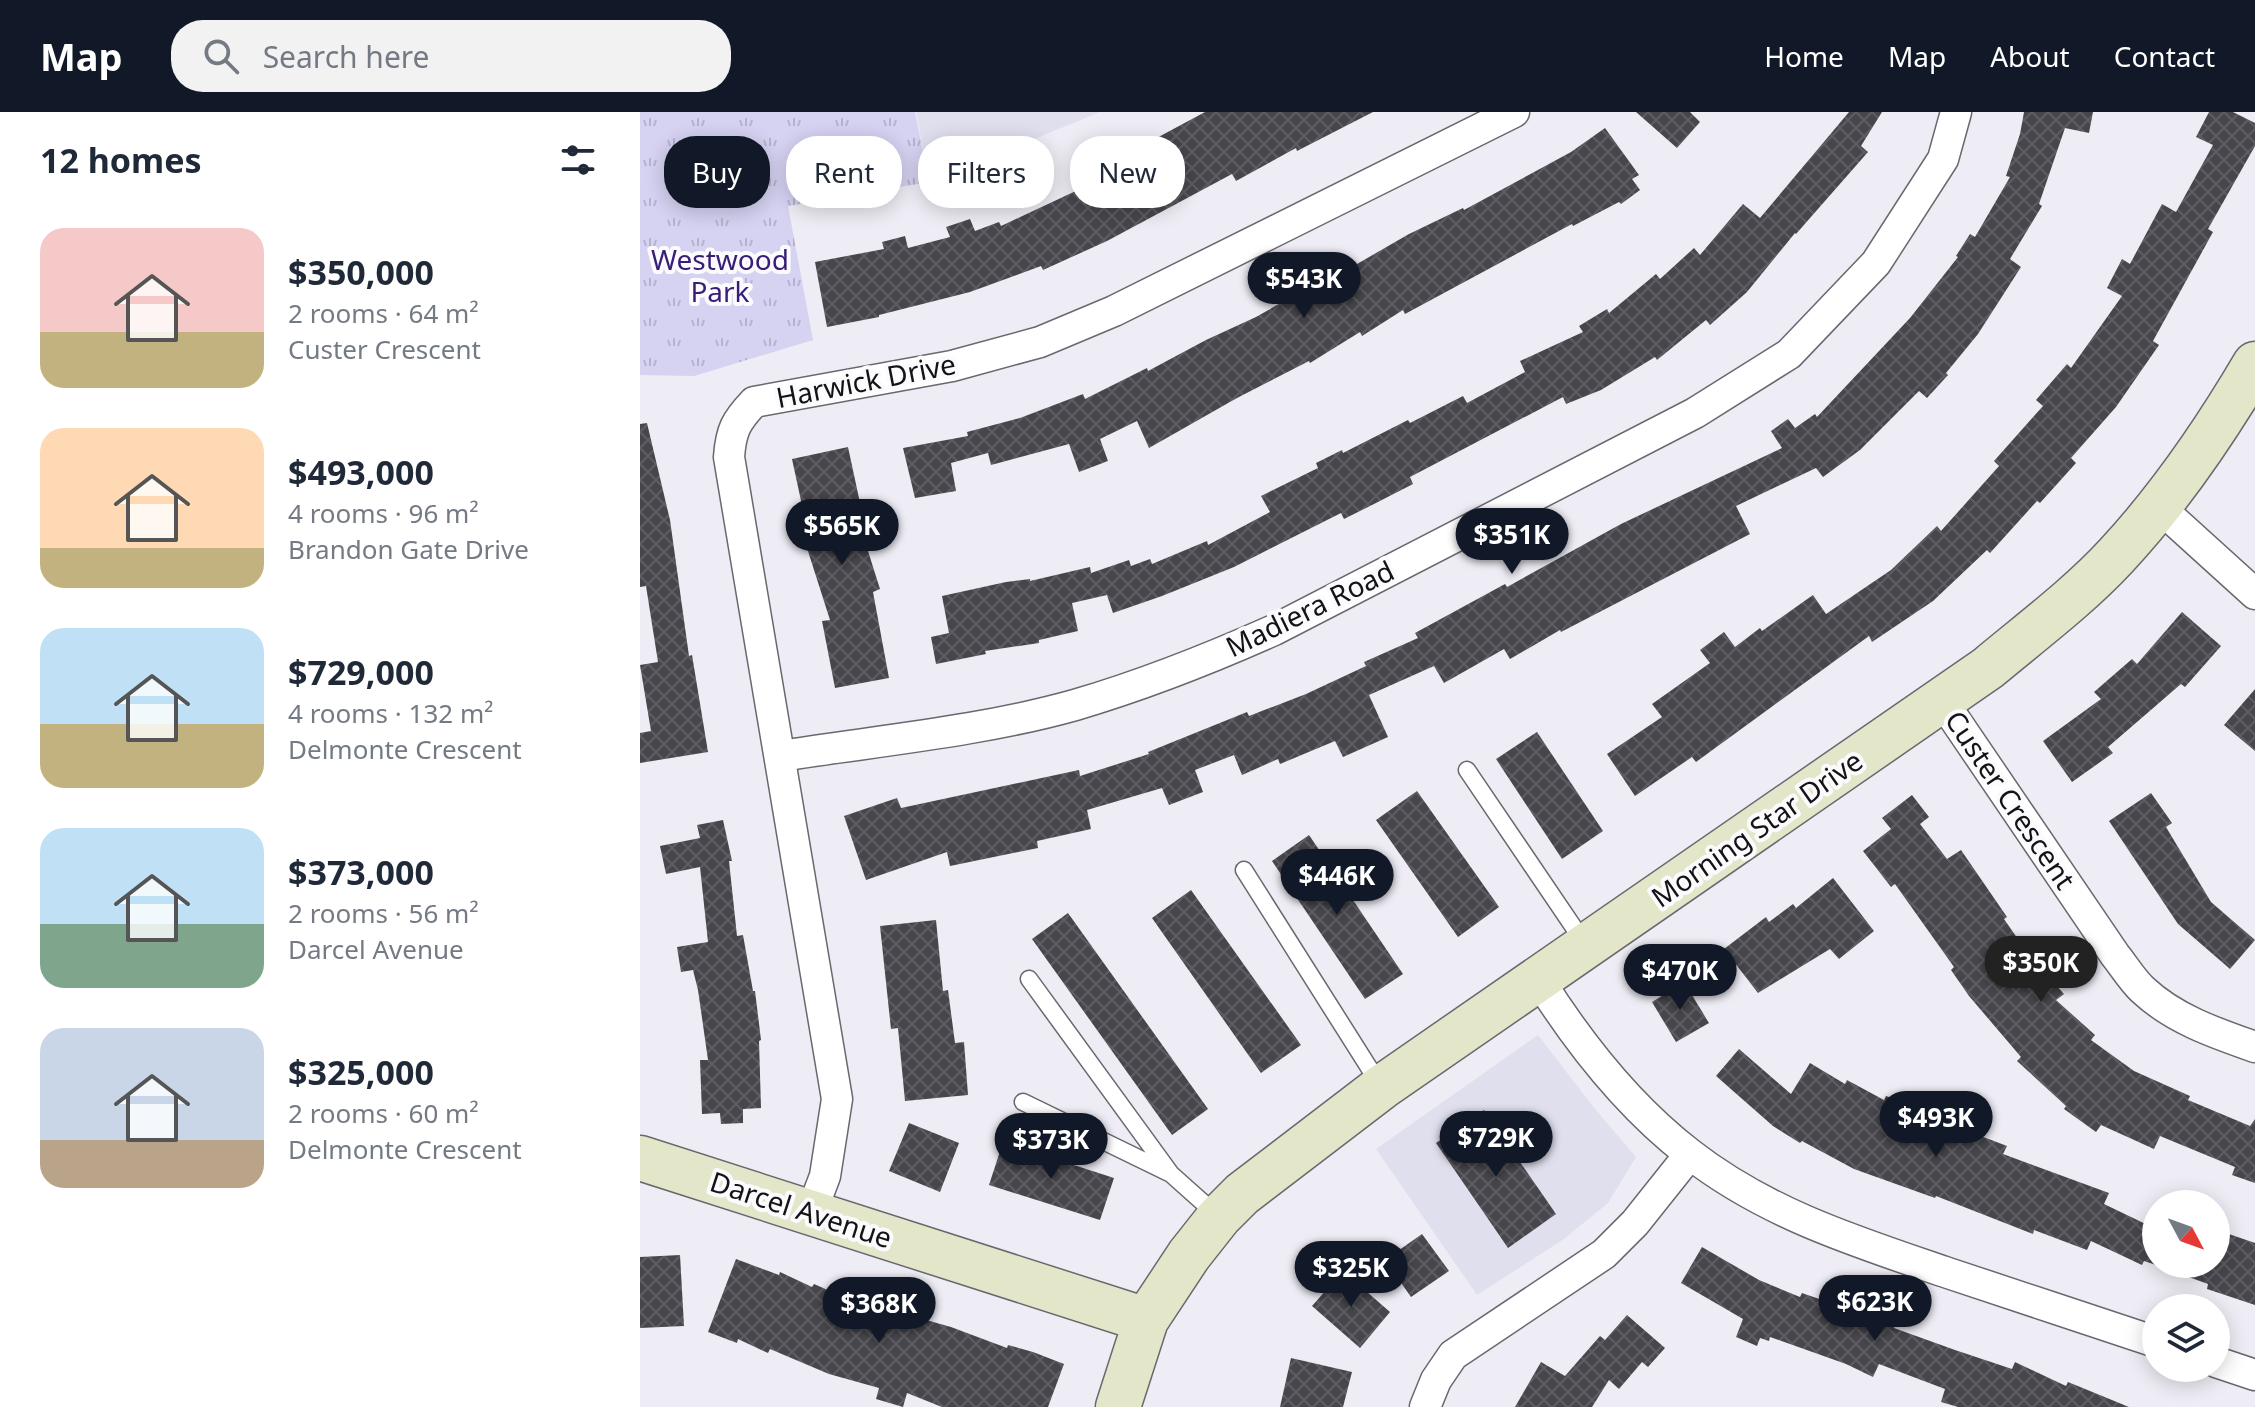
<!DOCTYPE html>
<html lang="en">
<head>
<meta charset="utf-8">
<style>
	:root { --surface:#fff; --page:#f2f2f3; --text:#1f2937; --muted:#747a83; --accent:#111827 }
	body { margin:0; font-family:"Noto Sans",sans-serif; background:var(--page); color:var(--text); height:100vh; display:flex; flex-direction:column; font-size:30px; white-space:nowrap }
	* { box-sizing:border-box; margin:0 }
	p { font-size:26px; color:var(--muted) }
	.icon { flex:none; width:44px; height:44px; fill:none; stroke:currentColor; stroke-width:2; stroke-linecap:round; stroke-linejoin:round }
	.map { position:relative; flex:1; overflow:hidden }
	.panel { display:flex; flex-direction:column; background:var(--surface); width:640px }
	.panel>* { flex:none }
	.banner { position:absolute; left:24px; top:24px; width:760px; height:72px; display:flex; gap:16px }
	.needle { width:52px; rotate:131deg }
	.controls { position:absolute; left:1502px; top:1078px; display:grid; gap:16px }
	.controls a { display:grid; place-items:center; width:88px; height:88px; border-radius:50%; background:var(--surface); box-shadow:0 4px 20px #0003; font-size:40px }
	.price { position:absolute; translate:-50% -68px; padding:0 18px; border-radius:28px; background:var(--accent); color:#fff; font-size:26px; line-height:52px; filter:drop-shadow(0 2px 4px #0008) }
	.price::after { content:''; position:absolute; left:50%; top:48px; width:24px; height:18px; margin-left:-12px; background:inherit; clip-path:polygon(0 0,100% 0,50% 100%) }
	.price.on { background:#222; color:#fff }
	ul { padding:0; list-style:none }
	li { display:flex; align-items:center; gap:24px; height:200px; padding:0 40px }
	li span { display:grid; place-items:center; flex:none; width:224px; height:160px; border-radius:24px; color:#555 }
	li>.icon { margin-inline-start:auto }
	span .icon { width:96px; height:96px; fill:#fffc; stroke-width:1 }
	li b { font-size:34px }
	h2 { display:flex; justify-content:space-between; align-items:center; height:96px; padding:0 40px; font-size:34px }
	.tag { padding:0 28px; border-radius:32px; background:var(--surface); box-shadow:0 4px 20px #0003; font-size:28px; line-height:72px }
	.tag.on { background:var(--accent); color:#fff }
	header { display:flex; align-items:center; gap:48px; box-sizing:border-box; height:112px; padding:0 40px; background:var(--accent); color:#fff }
	header strong { font-size:38px }
	nav { display:flex; gap:44px; margin-inline-start:auto; font-size:28px }
	.search { width:560px; height:72px; background:var(--page); display:flex; align-items:center; gap:20px; box-sizing:border-box; padding:0 28px; border-radius:32px; color:var(--muted); font-size:30px }
	main { display:flex; flex:1; min-height:0 }
	.map>svg:first-child { display:block }
	.built { fill:#e0dfee }
	.park { fill:url(#park-tufts) }
	.building { fill:url(#building-cross-hatch) }
	.lines { fill:none; stroke-linecap:round; stroke-linejoin:round }
	.lane-casing { stroke:#68686e; stroke-width:19 }
	.street-casing { stroke:#68686e; stroke-width:33 }
	.secondary-casing { stroke:#68686e; stroke-width:47 }
	.lane { stroke:#fff; stroke-width:16 }
	.street { stroke:#fff; stroke-width:30 }
	.secondary { stroke:#e4e6ca; stroke-width:44 }
	.labels { text-anchor:middle; stroke-width:8; stroke-linejoin:round; paint-order:stroke }
	.park-label { font-size:28px; fill:#371d76; stroke:#fbfbfe }
	.street-label { font-size:28px; fill:#131315; stroke:#fbfbfe }
</style>
</head>
<body>
<header>
<strong>Map</strong>
<div class="search"><svg class="icon" aria-label="search" viewBox="0 0 24 24"><circle cx="10" cy="10" r="6"/><path d="M15 15l6 6"/></svg>Search here</div>
<nav><a>Home</a><a>Map</a><a>About</a><a>Contact</a></nav>
</header>
<main>
<section class="panel">
<h2>12 homes<svg class="icon" aria-label="filters" viewBox="0 0 24 24"><path d="M4 7h16M4 17h16"/><circle cx="9" cy="7" r="2"/><circle cx="15" cy="17" r="2"/></svg></h2>
<ul>
<li><span style="background:linear-gradient(#f6c9c9 65%,#c2b280 0)"><svg class="icon" aria-label="home" viewBox="0 0 24 24"><path d="M3 11l9-7 9 7M6 9v11h12V9"/></svg></span><div><b>$350,000</b><p>2 rooms · 64 m²</p><p>Custer Crescent</p></div></li>
<li><span style="background:linear-gradient(#ffd9b3 75%,#c2b280 0)"><svg class="icon" aria-label="home" viewBox="0 0 24 24"><path d="M3 11l9-7 9 7M6 9v11h12V9"/></svg></span><div><b>$493,000</b><p>4 rooms · 96 m²</p><p>Brandon Gate Drive</p></div></li>
<li><span style="background:linear-gradient(#bfe0f5 60%,#c2b280 0)"><svg class="icon" aria-label="home" viewBox="0 0 24 24"><path d="M3 11l9-7 9 7M6 9v11h12V9"/></svg></span><div><b>$729,000</b><p>4 rooms · 132 m²</p><p>Delmonte Crescent</p></div></li>
<li><span style="background:linear-gradient(#bfe0f5 60%,#7fa58c 0)"><svg class="icon" aria-label="home" viewBox="0 0 24 24"><path d="M3 11l9-7 9 7M6 9v11h12V9"/></svg></span><div><b>$373,000</b><p>2 rooms · 56 m²</p><p>Darcel Avenue</p></div></li>
<li><span style="background:linear-gradient(#c9d6e8 70%,#b9a48a 0)"><svg class="icon" aria-label="home" viewBox="0 0 24 24"><path d="M3 11l9-7 9 7M6 9v11h12V9"/></svg></span><div><b>$325,000</b><p>2 rooms · 60 m²</p><p>Delmonte Crescent</p></div></li>
</ul>
</section>
<div class="map">
<svg width="1615" height="1295" viewBox="0 0 1615 1295">
	<defs>
		<pattern id="park-tufts" width="24" height="20" patternUnits="userSpaceOnUse" patternTransform="scale(2)"><rect width="24" height="20" fill="#d5d2f2"/><path d="M3 7l-1-3M5 7V3M7 7l1-3M15 17l-1-3M17 17v-4M19 17l1-3" fill="none" stroke="#b6b3cf"/></pattern>
		<pattern id="building-cross-hatch" width="8" height="8" patternUnits="userSpaceOnUse" patternTransform="scale(2)"><rect width="8" height="8" fill="#47464c"/><path d="M0 0l8 8M0 8l8-8" fill="none" stroke="#5e5d62"/></pattern>
	</defs>
	<rect width="100%" height="100%" fill="#eeedf5"/>
	<path class="built" d="M276 0H460L289 70Z
		M898 923 955 997 996 1045 968 1091 924 1127 837 1183 736 1037Z"/>
	<path class="park" d="M0 0H275L289 70 148 94 173 228 54 264 0 263Z"/>
	<path class="building" d="M565 0H733L657 39 656 36 596 69 592 62 467 129 403 158 401 154 330 180 239 203V205L187 215 175 150 244 137 242 130 265 124 268 136 310 125 306 115 330 107 335 119 359 110 361 114 440 77 438 74 501 41 498 36Z
		M996 0H1050L1060 10 1037 36Z
		M1209 0H1242L1221 34 1228 40 1156 122 1155 121 1107 180 1070 213 1066 208 1017 248 1015 245 961 278 926 292 923 285 770 365 773 372 734 392 704 407 701 401 594 455 522 484 473 501 467 483 432 491 438 519 399 528V531L345 539 346 542 296 552 291 525 309 521 302 484 366 470 390 467V469L450 455 451 461 489 448 491 454 510 447 512 452 567 429 568 433 630 400 621 384 678 356 676 351 702 338 703 341 768 308 770 311 823 284 827 291 885 260 880 249 943 220 939 214 967 197 969 201 1016 162 1020 167 1054 136 1060 143 1103 92 1120 106Z
		M1384 0H1453L1449 21 1425 16 1399 92 1402 94 1370 147 1381 155 1338 222 1306 261 1308 263 1287 286 1279 279 1220 338 1183 365 1176 356 1096 394 1110 422 921 520 920 518 870 547 864 537 804 571 794 554 729 583 748 625 703 645 695 629 640 652 638 647 602 663 594 643 555 658 563 680 529 693 522 676 447 698 451 717 397 729 398 736 310 754 307 740 226 768 204 704 257 686 261 696 439 658 440 664 509 642 508 640 607 600 609 604 666 582 726 554 724 550 778 526 775 521 865 472 867 475 981 412 1142 336 1131 319 1148 307 1155 316 1175 302 1177 305 1270 206 1318 145 1316 144 1330 122 1335 125 1370 65 1366 64 1380 22Z
		M1569 0H1593L1615 11V34L1568 117 1573 120 1513 229 1519 233 1476 295 1431 346 1436 351 1400 391 1397 389 1350 441 1347 438 1293 489 1232 530 1229 524 1056 650 1052 645 995 684 967 642 1022 605 1012 592 1070 551 1060 538 1084 520 1095 535 1120 516 1122 519 1173 483 1186 502 1251 458 1297 414 1301 419 1359 354 1354 349 1403 294 1396 288 1427 252 1431 256 1482 184 1467 176 1482 147 1490 152 1522 92 1536 100 1573 33 1556 25Z
		M965 16 999 63 992 67 1000 78 981 92 979 90 933 114 932 112 765 202 763 198 722 224 720 220 670 251 669 249 597 286 509 336 497 309 460 327 468 349 439 360 429 332 351 353 348 341 311 351 316 379 275 386 263 336 328 324 327 320 380 306 443 282 445 287 507 256 508 259 566 228 616 205 715 149 717 152 769 122 823 96 824 98 931 40Z
		M7 311 30 408 49 544 52 543 68 640 0 651V621L11 619 0 553 18 550 6 474 0 475V312Z
		M208 335 222 400 216 401 240 477 233 480 249 566 195 576 182 509 190 508 167 436 171 435 152 347Z
		M1542 500 1581 534 1545 575 1541 572 1468 635 1473 641 1432 670 1403 629 1461 587 1454 580 1492 547 1497 552Z
		M1615 577V639L1584 613Z
		M897 620 963 719 922 747 856 647Z
		M777 679 859 795 818 825 736 708Z
		M1511 681 1532 711 1526 715 1571 790 1615 828 1590 857 1538 812 1469 709Z
		M1272 683 1289 705 1280 712 1307 747 1321 738 1367 805 1364 807 1396 853 1397 852 1424 882 1416 888 1455 923 1451 928 1494 959 1550 984 1548 988 1610 1014 1615 1007V1071L1592 1063 1595 1055 1520 1024 1514 1037 1461 1013 1456 1020 1424 997 1426 994 1377 949 1381 945 1329 884 1311 858 1314 855 1255 772 1251 775 1223 739 1251 717 1242 706Z
		M83 708 92 749H89L97 824 103 823 113 879H115L121 928 119 929 121 996 103 997V1011L81 1012 80 1001 62 1002 60 948H68L58 878 53 858 41 860 37 835 68 830 60 755 26 762 20 734 60 726 57 713Z
		M669 723 763 862 725 887 632 749Z
		M1193 766 1234 819 1199 847 1190 837 1118 881 1084 837 1126 805 1129 810 1153 792 1156 796Z
		M551 778 661 933 621 961 512 806Z
		M428 801 568 997 532 1023 392 827Z
		M296 808 303 879 308 878 315 931 324 930 328 983 265 989 258 916 251 917 240 814Z
		M1044 870 1069 911 1036 930 1012 890Z
		M1099 937 1151 982 1170 951 1205 972 1207 968 1244 988 1246 984 1280 995 1278 1000 1367 1034 1363 1042 1469 1081 1464 1092 1516 1117V1153L1504 1149 1502 1153 1451 1129 1447 1138 1394 1118 1393 1122 1296 1084 1295 1086 1214 1057 1162 1029 1160 1031 1133 1014 1076 964Z
		M844 998 916 1102 868 1136 796 1031Z
		M269 1011 319 1031 300 1080 249 1059Z
		M363 1030 474 1066 460 1108 349 1073Z
		M1586 1121 1615 1131V1193L1567 1177 1568 1172 1521 1155 1522 1152H1576Z
		M782 1122 809 1159 771 1185 745 1148Z
		M1062 1135 1119 1168 1160 1185 1162 1181 1208 1197 1209 1194 1255 1213 1254 1216 1315 1238 1372 1257 1375 1250 1426 1274 1428 1270 1489 1295H1318L1301 1290 1305 1277 1239 1252 1233 1265 1206 1252 1130 1225 1129 1229 1120 1226 1117 1234 1096 1225 1103 1207 1041 1171Z
		M40 1143 44 1214 0 1216V1145Z
		M96 1147 139 1163 140 1160 172 1175 174 1172 197 1182 199 1178 230 1192 311 1215 367 1236 368 1233 393 1240 424 1252 408 1295H302L267 1281 263 1295 236 1287 239 1276 189 1262 130 1237 128 1241 98 1227 97 1231 68 1220Z
		M703 1159 750 1200 720 1236 672 1194Z
		M987 1203 1025 1236 1008 1255 1002 1250 979 1277 969 1268 952 1295H875L901 1250 925 1264 960 1224 965 1228Z
		M651 1246 712 1260 703 1295H640Z"/>
	<g class="lines">
		<defs>
			<path id="lane" d="M827 658 945 832
				M604 758 740 973
				M389 867 531 1062 578 1104
				M383 990 529 1061"/>
			<path id="street" d="M1519 395 1615 482
				M1303 590 1475 843C1484 854 1492 868 1503 878 1534 907 1575 921 1615 935
				M141 644C236 629 343 619 435 593 503 573 569 547 634 518L1055 301 1149 242 1236 151 1303 47 1316 0
				M899 868C940 933 989 995 1050 1042 1127 1102 1217 1130 1308 1161 1377 1184 1447 1207 1516 1230
				M171 1101 185 1064 197 987 89 345C91 318 96 309 114 290L312 254 400 230 474 199 874 0
				M1576 1250 1615 1263
				M785 1295 796 1268 813 1243 964 1142 995 1111 1050 1042"/>
			<path id="secondary" d="M0 1046 506 1208
				M478 1295 506 1208 549 1143 579 1105 602 1082 742 975 1348 556C1391 520 1438 485 1476 444 1530 386 1575 320 1615 252"/>
		</defs>
		<use href="#lane" class="lane-casing"/>
		<use href="#street" class="street-casing"/>
		<use href="#secondary" class="secondary-casing"/>
		<use href="#lane" class="lane"/>
		<use href="#street" class="street"/>
		<use href="#secondary" class="secondary"/>
	</g>
	<g class="labels">
		<g class="park-label">
			<text x="80" y="158">Westwood<tspan x="80" dy="32">Park</tspan></text>
		</g>
		<g class="street-label">
			<text transform="translate(226 269) rotate(-11)" y="10">Harwick Drive</text>
			<text transform="translate(670 497) rotate(-26)" y="10">Madiera Road</text>
			<text transform="translate(1370 688) rotate(56)" y="10">Custer Crescent</text>
			<text transform="translate(1117 717) rotate(-35)" y="10">Morning Star Drive</text>
			<text transform="translate(161 1098) rotate(18)" y="10">Darcel Avenue</text>
		</g>
	</g>
</svg>
<div class="controls">
<a><svg class="needle" viewBox="-14 -14 28 28"><path d="M0-13l5 13h-10z" fill="#e53935"/><path d="M0 13l5-13h-10z" fill="#747a83"/></svg></a>
<a><svg class="icon" aria-label="layers" viewBox="0 0 24 24"><path d="M12 4l9 5-9 5-9-5zM3 14l9 5 9-5"/></svg></a>
</div>
<b class="price" style="left:664px;top:208px">$543K</b>
<b class="price" style="left:202px;top:455px">$565K</b>
<b class="price" style="left:872px;top:464px">$351K</b>
<b class="price" style="left:697px;top:805px">$446K</b>
<b class="price on" style="left:1401px;top:892px">$350K</b>
<b class="price" style="left:1040px;top:900px">$470K</b>
<b class="price" style="left:1296px;top:1047px">$493K</b>
<b class="price" style="left:856px;top:1067px">$729K</b>
<b class="price" style="left:411px;top:1069px">$373K</b>
<b class="price" style="left:711px;top:1197px">$325K</b>
<b class="price" style="left:1235px;top:1231px">$623K</b>
<b class="price" style="left:239px;top:1233px">$368K</b>
<div class="banner">
<a class="tag on">Buy</a>
<a class="tag">Rent</a>
<a class="tag">Filters</a>
<a class="tag">New</a>
</div>
</div>
</main>
</body>
</html>
